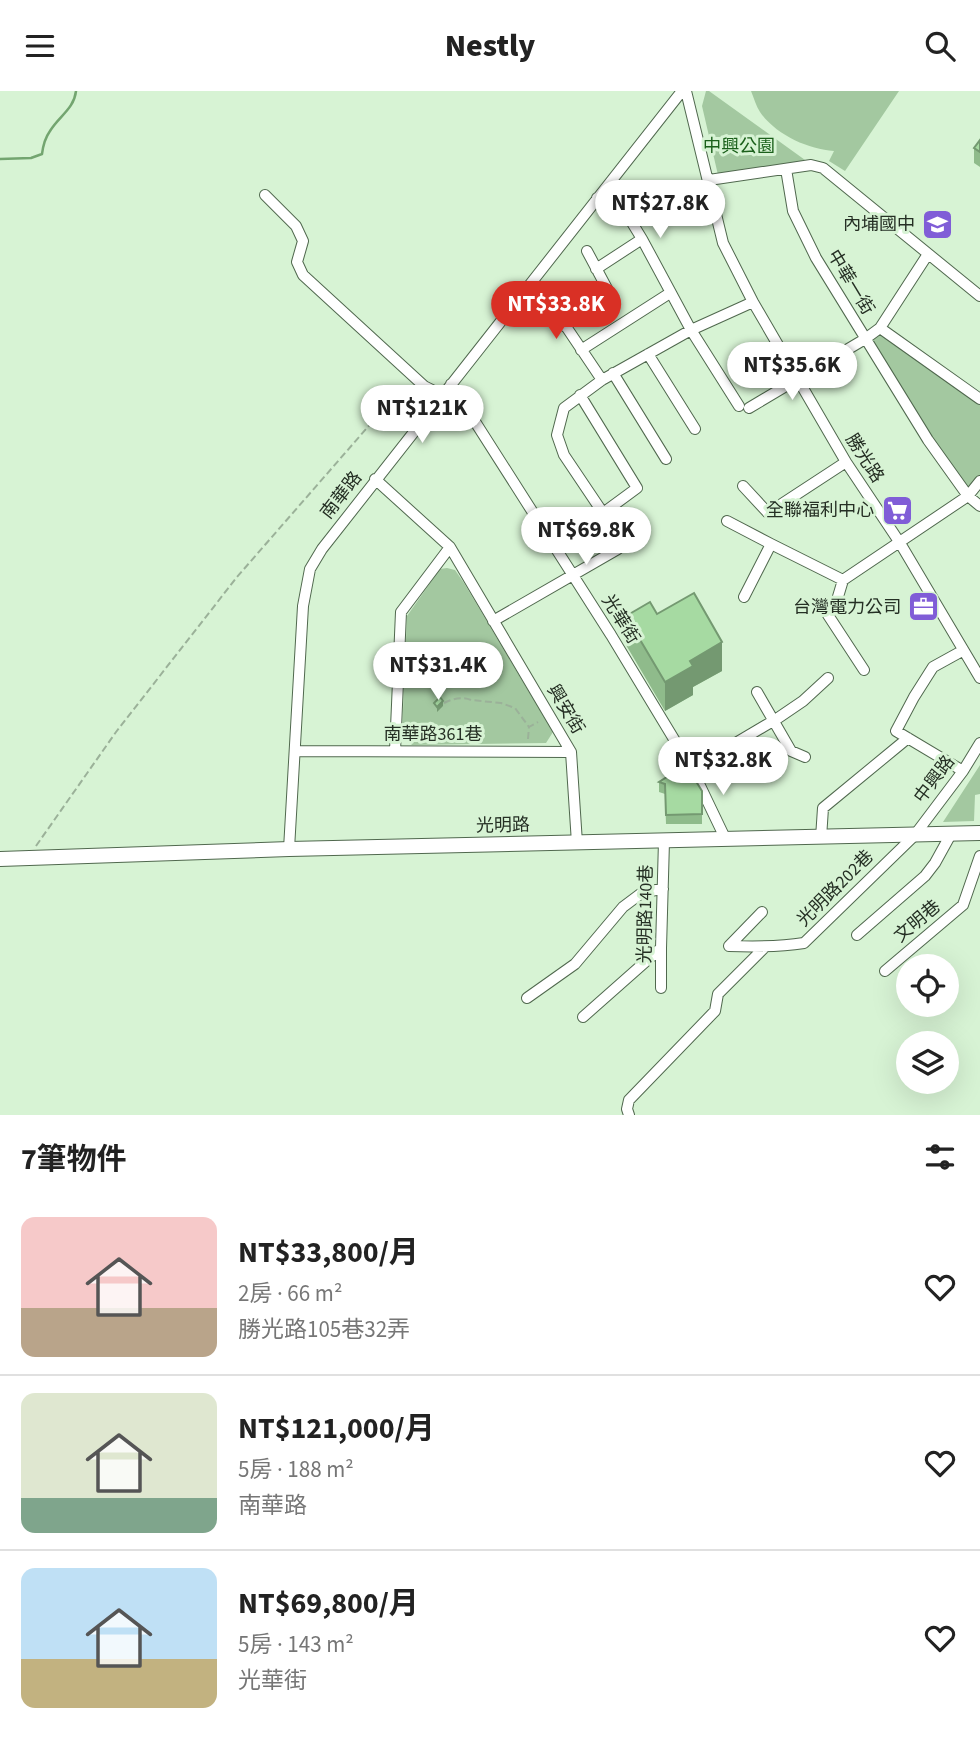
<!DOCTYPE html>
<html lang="zh-TW">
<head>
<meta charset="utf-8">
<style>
	:root { --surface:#fff; --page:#f6f6f6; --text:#222; --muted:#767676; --line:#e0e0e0; --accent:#d93025 }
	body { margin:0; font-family:"Source Sans 3","Noto Sans TC",sans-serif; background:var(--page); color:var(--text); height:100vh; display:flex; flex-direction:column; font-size:26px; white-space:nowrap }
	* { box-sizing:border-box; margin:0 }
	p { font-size:23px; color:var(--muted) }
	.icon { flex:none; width:38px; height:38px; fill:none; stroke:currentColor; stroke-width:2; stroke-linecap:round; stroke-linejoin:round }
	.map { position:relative; height:1024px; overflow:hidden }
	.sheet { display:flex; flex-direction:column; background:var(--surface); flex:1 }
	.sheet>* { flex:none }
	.buttons { position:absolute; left:896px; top:863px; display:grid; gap:14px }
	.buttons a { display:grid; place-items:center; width:63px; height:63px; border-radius:50%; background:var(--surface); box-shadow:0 7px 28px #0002; font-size:35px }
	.price { position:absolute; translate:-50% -60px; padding:0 16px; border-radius:24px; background:#fff; color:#222; font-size:23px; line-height:46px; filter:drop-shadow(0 2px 4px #0008) }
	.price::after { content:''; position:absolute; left:50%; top:42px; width:21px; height:16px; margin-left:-10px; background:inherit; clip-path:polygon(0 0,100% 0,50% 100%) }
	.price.active { background:var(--accent); color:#fff }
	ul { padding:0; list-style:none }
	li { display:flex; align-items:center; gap:21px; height:175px; padding:0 21px }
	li+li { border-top:2px solid var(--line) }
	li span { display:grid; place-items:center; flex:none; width:196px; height:140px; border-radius:14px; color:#555 }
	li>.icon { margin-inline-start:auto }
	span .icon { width:84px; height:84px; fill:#fffc; stroke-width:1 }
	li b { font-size:30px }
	h2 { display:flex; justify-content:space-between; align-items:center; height:84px; padding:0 21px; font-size:30px }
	header { display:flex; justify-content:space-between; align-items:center; height:91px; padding:0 21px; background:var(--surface); font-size:32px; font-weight:800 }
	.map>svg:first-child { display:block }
	.green { fill:#a3c8a0 }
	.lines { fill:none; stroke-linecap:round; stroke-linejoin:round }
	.stream { stroke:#73a570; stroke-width:2.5 }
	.minor-casing { stroke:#50684e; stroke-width:12 }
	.major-casing { stroke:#50684e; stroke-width:16 }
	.path { stroke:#9bb199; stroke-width:2; stroke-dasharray:7 3.5; stroke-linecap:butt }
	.minor { stroke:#fff; stroke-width:10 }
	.major { stroke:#fff; stroke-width:14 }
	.wall { fill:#8fbb8b }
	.shaded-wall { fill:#749971 }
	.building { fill:#a6daa2; stroke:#749971; stroke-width:2 }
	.labels { text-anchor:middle; stroke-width:6; stroke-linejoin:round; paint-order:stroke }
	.park-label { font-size:18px; fill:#1b601b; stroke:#d7f3d4 }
	.poi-label { font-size:18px; fill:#252f24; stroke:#d7f3d4; text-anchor:end }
	.street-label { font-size:18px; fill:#252f24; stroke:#d7f3d4 }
</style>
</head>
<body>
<header><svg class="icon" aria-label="menu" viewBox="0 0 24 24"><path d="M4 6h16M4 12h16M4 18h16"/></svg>Nestly<svg class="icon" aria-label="search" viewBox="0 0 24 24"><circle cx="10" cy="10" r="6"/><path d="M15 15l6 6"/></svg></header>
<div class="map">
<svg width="980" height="1024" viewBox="0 0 980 1024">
	<rect width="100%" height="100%" fill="#d7f3d4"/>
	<path class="green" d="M706 0H709L812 74 718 84 702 15Z
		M751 0H899L845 80 829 70 834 60C808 58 776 44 760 21 756 15 754 7 751 0Z
		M880 240 980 313V384L967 400 930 345 870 248Z
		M447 477 455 479 464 492 553 641 546 652 412 654 402 642 407 525 440 478Z
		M980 674V703L975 704 974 730 943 731Z"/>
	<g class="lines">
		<path class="stream" d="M0 68 31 67 42 63C43 55 45 47 50 40 59 25 74 18 76 0"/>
		<defs>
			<path id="minor" d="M686 0 723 152 753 211 846 371 900 452 980 587
				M786 78 793 120 816 167 928 349 968 405 980 415
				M709 89 811 74 823 77 980 205
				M265 104 296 135 303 150 297 171 303 184 424 295 442 304
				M597 107H617L642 148 691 239 739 315
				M587 160 611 205
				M596 178 642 148
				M525 199 567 237 602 289
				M880 237 980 308
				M581 259 670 202
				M648 263 695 338
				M613 282 666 368
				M451 293 611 544 692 678 726 749
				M580 304 637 397 603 422 564 364 557 344 564 317 602 289 691 239 753 211
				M749 317 865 248 880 237 928 163
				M375 388 450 456 571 661 577 752
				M743 395 768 422 846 371
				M727 430 771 453 843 489 968 405 980 390
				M843 489 837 509 828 524 864 579
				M744 506 771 453
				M493 530 618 458
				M962 560 933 576 914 606 896 640 963 680
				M757 601 791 660 805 666
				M295 660 571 661
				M395 660 401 521 450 456
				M692 678 778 627 803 610 828 587
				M821 747 823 717 908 647
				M289 758 303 515 310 478 322 458 682 0
				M857 844 925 785 935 772 951 743
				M729 855C755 856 779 856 804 852L914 745 963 680 980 652
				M729 855 762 821
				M885 880 963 814 980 765
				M661 897V857L664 750
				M527 907 575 873 623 816 643 801 663 798
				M583 926 661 857
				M629 1024 627 1018 629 1009 715 920 718 903 765 856"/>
			<path id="major" d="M0 768 289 758 980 742"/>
		</defs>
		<use href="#minor" class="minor-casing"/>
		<use href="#major" class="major-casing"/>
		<path class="path" d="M474 594 476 578
			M444 612C452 608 462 605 471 609L501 612 515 617 529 636
			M528 648 529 636 538 631
			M36 755 116 641 237 486 373 330 414 301"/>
		<use href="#minor" class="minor"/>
		<use href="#major" class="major"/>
	</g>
	<path class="wall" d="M980 49V76L974 72V57Z
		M657 523 722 580 693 596V604L665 620 626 554V525Z
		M482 568 479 579 473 577V572Z
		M659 691 702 700V733H666L665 703 659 701Z"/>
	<path class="shaded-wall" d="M722 551V580L693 596V604L665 620V591L690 570Z
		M443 610V615L437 621V616Z"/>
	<path class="building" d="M980 49V61L974 57Z
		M694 502 722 551 690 570 693 575 665 591 626 525 650 511 657 523Z
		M476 562 482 564 479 574 473 572Z
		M440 606 443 610 437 616 434 612Z
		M686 674 702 700V723L666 724 665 693 659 691Z"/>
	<defs>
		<symbol id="school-square" viewBox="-11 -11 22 22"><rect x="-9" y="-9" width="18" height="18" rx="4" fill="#805dd7" stroke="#d7f3d4"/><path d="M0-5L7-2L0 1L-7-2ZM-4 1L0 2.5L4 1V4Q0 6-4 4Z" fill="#fff"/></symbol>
		<symbol id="supermarket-square" viewBox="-11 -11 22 22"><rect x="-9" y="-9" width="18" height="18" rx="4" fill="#805dd7" stroke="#d7f3d4"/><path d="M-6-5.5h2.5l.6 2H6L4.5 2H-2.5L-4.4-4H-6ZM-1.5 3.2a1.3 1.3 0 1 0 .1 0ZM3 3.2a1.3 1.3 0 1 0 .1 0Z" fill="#fff"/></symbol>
		<symbol id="office-square" viewBox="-11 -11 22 22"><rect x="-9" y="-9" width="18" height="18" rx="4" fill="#805dd7" stroke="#d7f3d4"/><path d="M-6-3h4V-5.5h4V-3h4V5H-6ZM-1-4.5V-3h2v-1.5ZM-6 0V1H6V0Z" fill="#fff"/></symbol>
	</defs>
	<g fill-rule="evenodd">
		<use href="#school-square" x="920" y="116" width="35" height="35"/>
		<use href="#supermarket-square" x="880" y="402" width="35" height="35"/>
		<use href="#office-square" x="906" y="498" width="35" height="35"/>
	</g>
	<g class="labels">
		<g class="park-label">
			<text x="739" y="61">中興公園</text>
		</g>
		<g class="poi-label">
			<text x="915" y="139">內埔國中</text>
			<text x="874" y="425">全聯福利中心</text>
			<text x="901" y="522">台灣電力公司</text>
		</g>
		<g class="street-label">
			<text transform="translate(851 191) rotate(59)" y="6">中華一街</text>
			<text transform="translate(865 367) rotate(57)" y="6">勝光路</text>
			<text transform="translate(341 404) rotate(-52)" y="6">南華路</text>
			<text transform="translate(621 528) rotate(58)" y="6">光華街</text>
			<text transform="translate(566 618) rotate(59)" y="6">興安街</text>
			<text x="433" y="649">南華路361巷</text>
			<text transform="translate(934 688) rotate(-53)" y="6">中興路</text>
			<text transform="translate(503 734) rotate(-1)" y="6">光明路</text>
			<text transform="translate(835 797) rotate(-45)" y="6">光明路202巷</text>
			<text transform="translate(645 823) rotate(-89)" y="6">光明路140巷</text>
			<text transform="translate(917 830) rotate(-40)" y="6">文明巷</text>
		</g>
	</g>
</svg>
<div class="buttons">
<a><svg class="icon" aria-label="locate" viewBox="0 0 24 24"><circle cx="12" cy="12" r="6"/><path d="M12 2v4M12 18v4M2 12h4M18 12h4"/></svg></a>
<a><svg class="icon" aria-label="layers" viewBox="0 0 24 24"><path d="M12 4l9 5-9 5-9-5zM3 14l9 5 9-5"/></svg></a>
</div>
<b class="price" style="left:660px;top:149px">NT$27.8K</b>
<b class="price active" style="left:556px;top:250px">NT$33.8K</b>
<b class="price" style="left:792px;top:311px">NT$35.6K</b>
<b class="price" style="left:422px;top:354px">NT$121K</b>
<b class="price" style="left:586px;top:476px">NT$69.8K</b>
<b class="price" style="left:438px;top:611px">NT$31.4K</b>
<b class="price" style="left:723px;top:706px">NT$32.8K</b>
</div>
<section class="sheet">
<h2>7筆物件<svg class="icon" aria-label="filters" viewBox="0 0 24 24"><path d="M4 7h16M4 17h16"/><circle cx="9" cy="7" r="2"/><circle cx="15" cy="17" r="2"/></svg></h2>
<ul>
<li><span style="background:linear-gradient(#f6c9c9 65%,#b9a48a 0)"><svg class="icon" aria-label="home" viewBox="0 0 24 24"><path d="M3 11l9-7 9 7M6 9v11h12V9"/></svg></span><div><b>NT$33,800/月</b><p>2房 · 66 m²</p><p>勝光路105巷32弄</p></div><svg class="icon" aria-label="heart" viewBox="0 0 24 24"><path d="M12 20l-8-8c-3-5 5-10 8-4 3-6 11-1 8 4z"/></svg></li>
<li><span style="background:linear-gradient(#dfe7d0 75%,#7fa58c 0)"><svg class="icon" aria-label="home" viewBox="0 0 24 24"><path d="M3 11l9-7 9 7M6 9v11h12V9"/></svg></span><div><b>NT$121,000/月</b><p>5房 · 188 m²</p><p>南華路</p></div><svg class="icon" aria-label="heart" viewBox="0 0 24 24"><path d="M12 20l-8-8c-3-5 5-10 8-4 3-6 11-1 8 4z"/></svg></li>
<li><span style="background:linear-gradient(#bfe0f5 65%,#c2b280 0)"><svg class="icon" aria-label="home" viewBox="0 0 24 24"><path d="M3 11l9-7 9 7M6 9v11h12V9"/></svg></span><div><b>NT$69,800/月</b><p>5房 · 143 m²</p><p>光華街</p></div><svg class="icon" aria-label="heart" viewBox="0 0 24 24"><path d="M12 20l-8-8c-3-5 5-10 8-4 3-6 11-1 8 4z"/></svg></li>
</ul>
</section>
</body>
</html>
